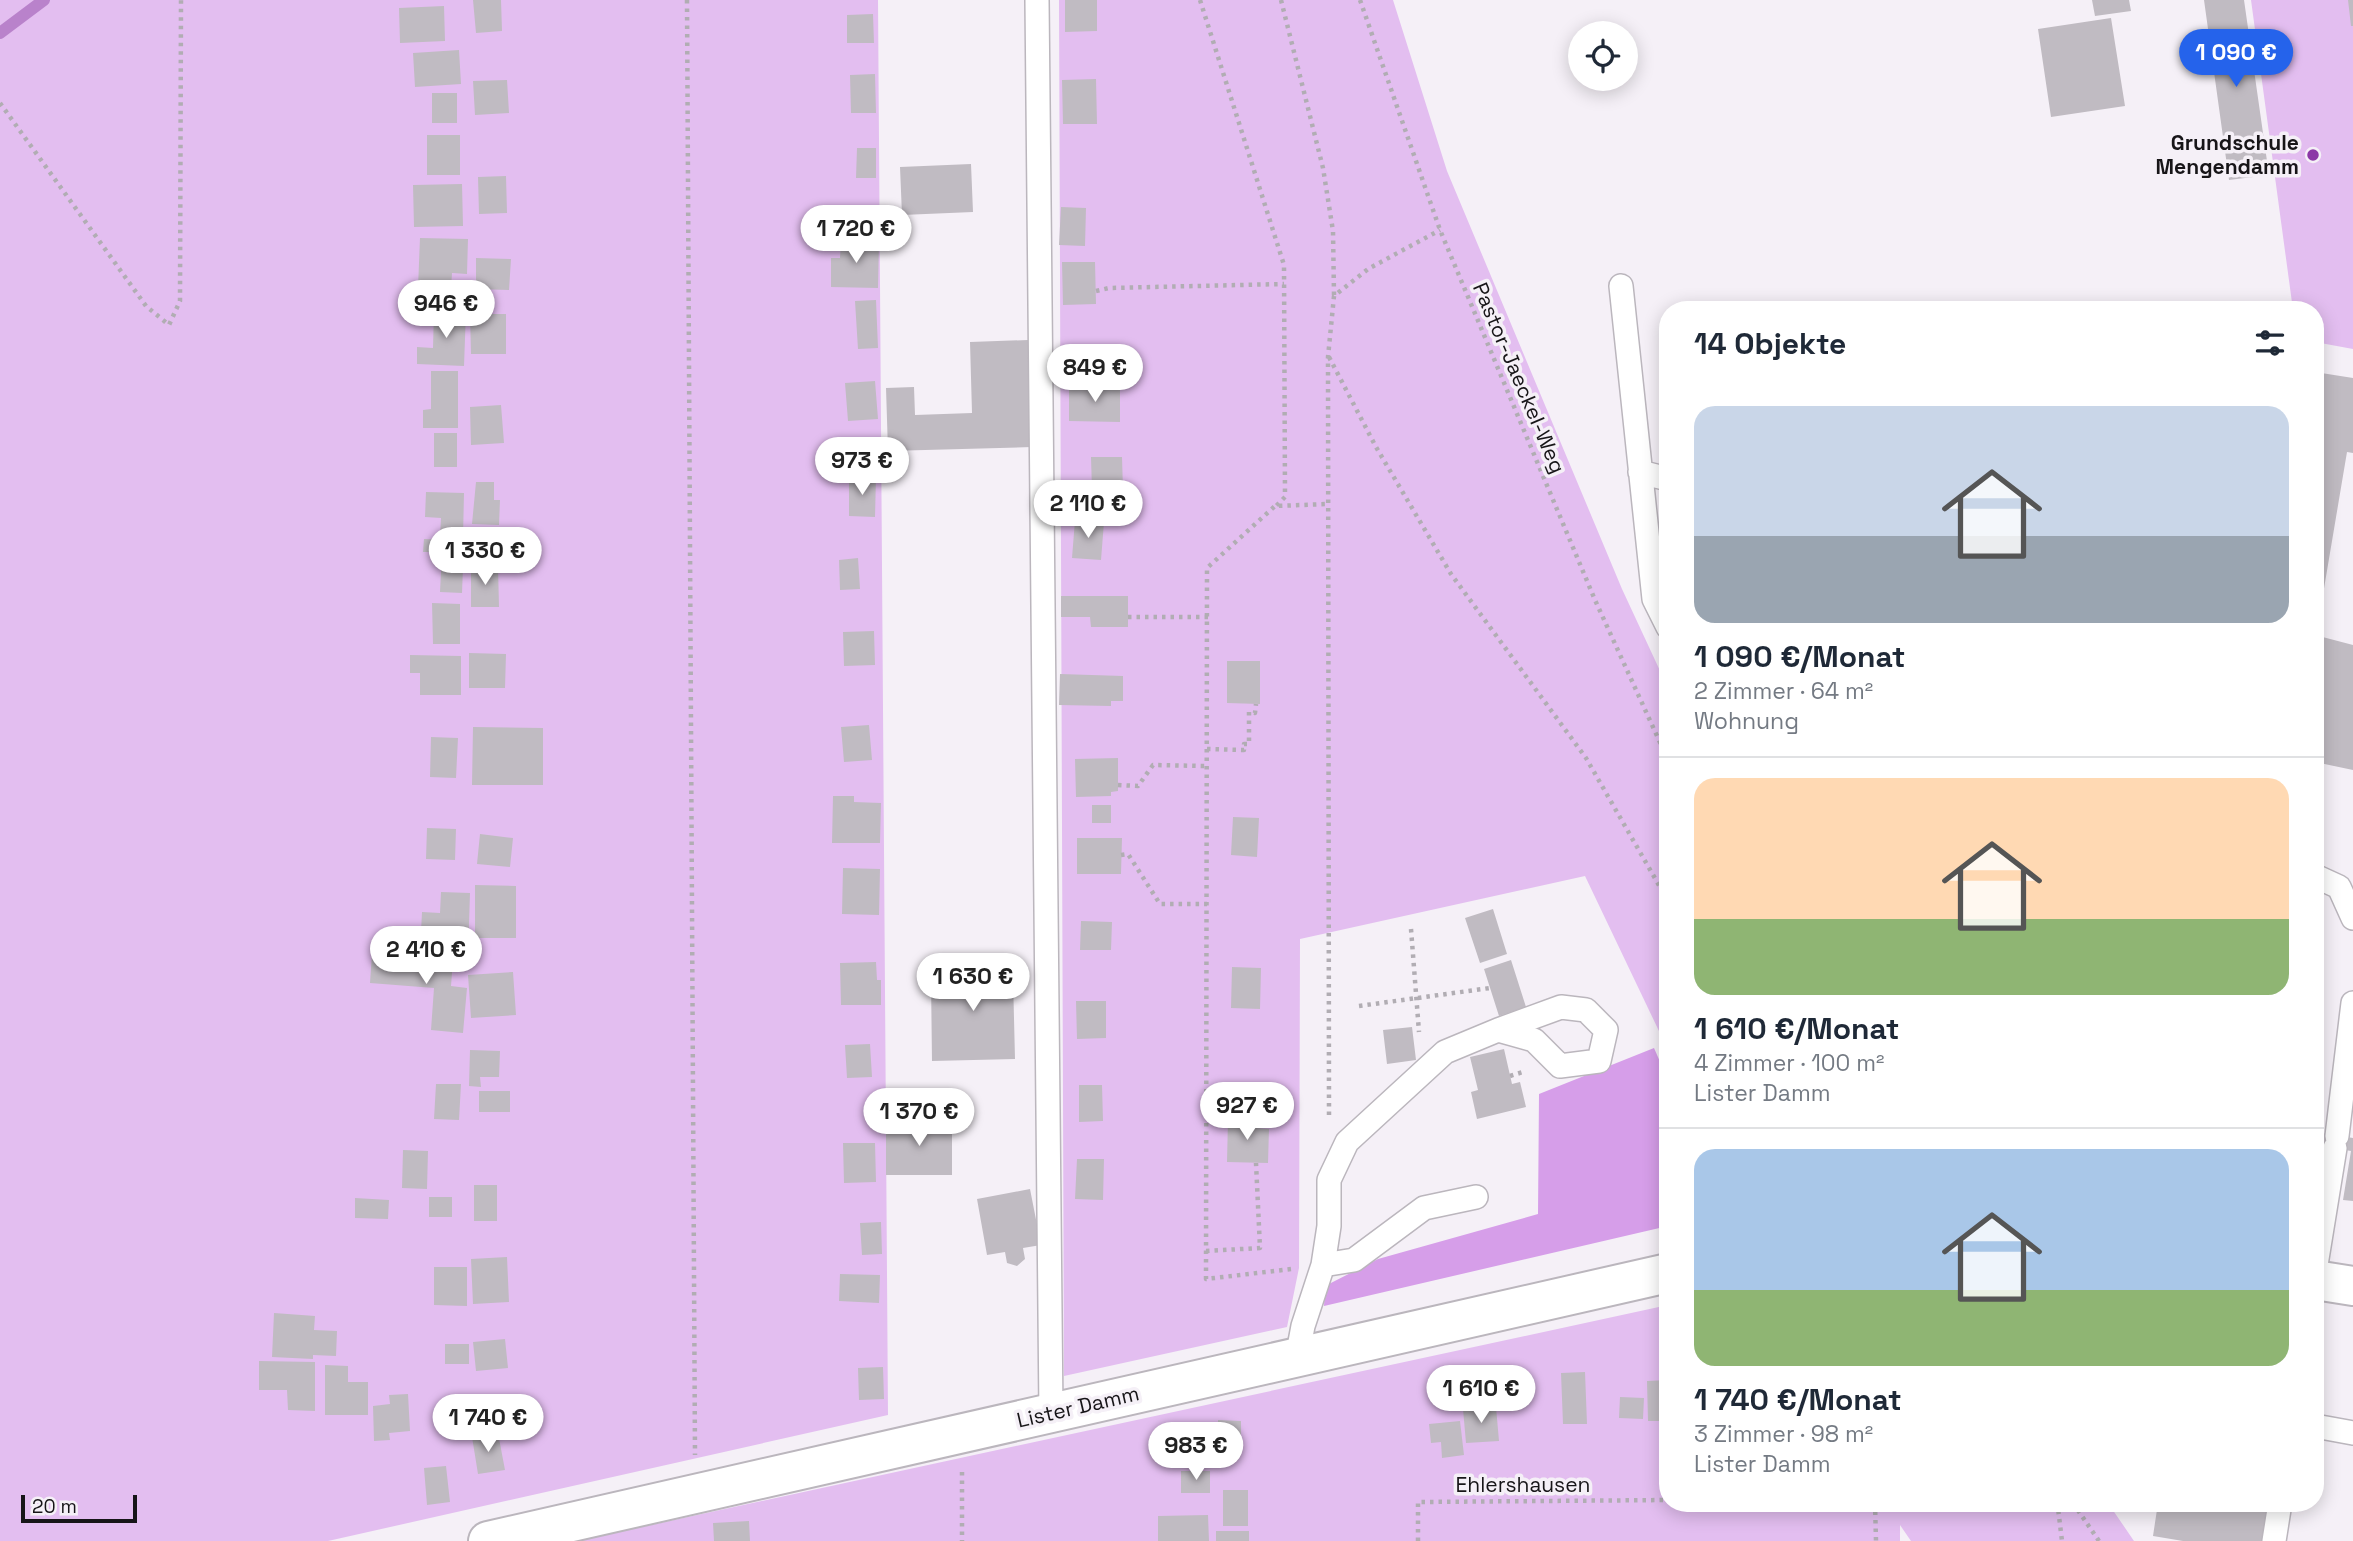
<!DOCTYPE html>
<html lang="de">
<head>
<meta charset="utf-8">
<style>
	:root { --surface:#fff; --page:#f2f2f3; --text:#1f2937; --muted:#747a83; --line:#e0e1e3; --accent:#2563eb }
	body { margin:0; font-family:"Space Grotesk",sans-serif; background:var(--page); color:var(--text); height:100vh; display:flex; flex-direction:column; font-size:26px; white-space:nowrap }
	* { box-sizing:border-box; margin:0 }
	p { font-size:23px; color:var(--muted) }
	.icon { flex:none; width:38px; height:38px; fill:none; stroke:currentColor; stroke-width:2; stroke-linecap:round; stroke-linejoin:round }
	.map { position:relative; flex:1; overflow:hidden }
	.side { position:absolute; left:1659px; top:301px; width:665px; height:1211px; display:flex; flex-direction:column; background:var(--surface); border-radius:28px; box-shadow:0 4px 18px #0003 }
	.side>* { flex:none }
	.buttons { position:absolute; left:1568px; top:21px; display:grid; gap:14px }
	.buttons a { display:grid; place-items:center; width:70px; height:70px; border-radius:50%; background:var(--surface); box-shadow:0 4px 18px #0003; font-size:35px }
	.scale { position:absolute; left:21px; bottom:18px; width:116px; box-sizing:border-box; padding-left:7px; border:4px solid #171518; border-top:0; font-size:19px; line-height:24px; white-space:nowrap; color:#171518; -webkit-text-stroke:5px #f5f0f7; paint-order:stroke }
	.price { position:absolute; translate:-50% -60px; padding:0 16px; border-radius:24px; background:#fff; color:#222; font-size:23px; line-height:46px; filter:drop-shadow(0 2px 4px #0008) }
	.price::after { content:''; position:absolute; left:50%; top:42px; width:21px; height:16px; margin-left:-10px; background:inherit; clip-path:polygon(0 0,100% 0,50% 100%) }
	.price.current { background:var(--accent); color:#fff }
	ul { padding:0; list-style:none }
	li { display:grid; align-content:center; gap:14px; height:371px; padding:0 35px }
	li+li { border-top:2px solid var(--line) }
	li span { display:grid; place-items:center; height:217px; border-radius:21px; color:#555 }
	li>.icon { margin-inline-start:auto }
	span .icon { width:126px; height:126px; fill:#fffc; stroke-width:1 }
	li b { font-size:30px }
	h2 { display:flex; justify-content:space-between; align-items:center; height:84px; padding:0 35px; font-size:30px }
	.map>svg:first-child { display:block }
	.green { fill:#e3bef0 }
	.forest { fill:#d69ee9 }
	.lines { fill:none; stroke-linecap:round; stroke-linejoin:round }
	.stream { stroke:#b982cb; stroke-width:12 }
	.building { fill:#c0bbc2 }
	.service-casing { stroke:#bbb6bd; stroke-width:26 }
	.minor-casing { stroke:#bbb6bd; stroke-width:42 }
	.path { stroke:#b1adb3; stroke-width:4.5; stroke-dasharray:3.5 5; stroke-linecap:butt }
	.service { stroke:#fff; stroke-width:23 }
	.minor { stroke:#fff; stroke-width:38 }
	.poi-dot { fill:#8c38a6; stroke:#f5f0f7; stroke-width:2.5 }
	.labels { text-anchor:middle; stroke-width:7; stroke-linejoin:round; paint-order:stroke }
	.poi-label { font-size:21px; font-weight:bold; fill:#171518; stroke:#f5f0f7; text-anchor:end }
	.street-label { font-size:21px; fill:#171518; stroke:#f5f0f7 }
</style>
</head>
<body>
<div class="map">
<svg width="2353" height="1541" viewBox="0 0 2353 1541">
	<rect width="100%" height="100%" fill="#f5f0f7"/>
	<path class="green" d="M0 0H878L888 1415 328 1541H0Z
		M1059 0H1393L1447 171 1622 589 1668 688V1050L1585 876 1300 939 1299 1268 1287 1327 1064 1376Z
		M2251 0H2353V349L2315 342V310H2293Z
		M1668 1305V1503H2108L2134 1541H1911L1900 1525V1541H577Z"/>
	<path class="forest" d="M1654 1048 1668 1080V1226L1324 1306 1325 1286 1378 1259 1538 1214 1539 1094Z"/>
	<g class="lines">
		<path class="stream" d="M0 33 44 0"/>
	</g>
	<path class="building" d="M473 0H501L502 31 476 33Z
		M1065 0H1097V31L1065 32Z
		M2092 0H2129L2131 11 2095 16Z
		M2204 0H2244L2269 175 2229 180Z
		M2348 0H2353V26H2351Z
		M444 6 445 41 400 43 399 8Z
		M873 14 874 43H847V15Z
		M2111 18 2125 106 2051 117 2038 29Z
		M459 50 461 84 415 87 413 53Z
		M875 74 876 113H851L850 75Z
		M1096 79 1097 124H1063L1062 80Z
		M507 80 509 113 475 115 473 81Z
		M432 93H457V123H432Z
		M427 135H460V175H427Z
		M857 148H876V178H856Z
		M971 164 973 212 902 215 900 167Z
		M506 176 507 213 479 214 478 177Z
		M462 184 463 226 414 227 413 185Z
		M1061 207 1086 208 1085 246 1059 245Z
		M420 238 468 239 467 274 452 273 451 289 418 288Z
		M841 240 879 241 878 288 831 287V258H840Z
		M476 258 511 259 509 290 476 289Z
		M1062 262H1095L1096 304 1063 305Z
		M876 300 878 348 858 349 855 301Z
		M434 309 466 311 464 366 417 364V347L433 348Z
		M470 314H506V354H471Z
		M1028 340 1032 447 888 451 886 388 914 387 915 415 972 413 970 342Z
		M431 371H458V428H423V410L431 409Z
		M2315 372 2353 378V453L2347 452 2317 630Z
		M875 381 878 419 848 421 845 383Z
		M1069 387H1120V422L1069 421Z
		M501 405 504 443 471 445 470 407Z
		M434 433H457V467H434Z
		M1091 457H1122L1123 490H1092Z
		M849 477H876L875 517 849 516Z
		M476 482H494V500H500L499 525 472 524Z
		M426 492 464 493 463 538 440 537 441 518 425 517Z
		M1075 520 1104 522 1101 560 1072 558Z
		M424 539 464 541 462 593 440 592 442 552H423Z
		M858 558 860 589 840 590 839 560Z
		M471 566H498L499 607H471Z
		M1061 596H1128V627H1091L1090 617H1061Z
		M432 603 460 604V644H433Z
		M874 631 875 665 844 666 843 632Z
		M2315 635 2353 645V770L2315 762Z
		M469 653 506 654 505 688H469Z
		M410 655 461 656V695H420V673H410Z
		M1227 661H1260V704L1227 703Z
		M1060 674 1123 676V701H1111V706L1059 705Z
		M869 725 872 760 844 762 841 727Z
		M473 727 543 728V785H472Z
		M431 737 458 738 456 778 430 777Z
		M1118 758V791L1111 792V796L1076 797 1075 759Z
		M833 796H854V802L881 803 880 843H832Z
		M1092 805H1111V823H1092Z
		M1233 817 1259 818 1257 857 1231 855Z
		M427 828 456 829 455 860 426 859Z
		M480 834 513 838 510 867 477 864Z
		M1077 838H1122L1121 874H1077Z
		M843 868 880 869 879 915 842 914Z
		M475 885 516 886V938H475Z
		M441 892 470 893 468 954 420 952 422 912 440 913Z
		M1493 909 1507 954 1480 963 1465 918Z
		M1081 921 1112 922 1111 950H1080Z
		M372 954 453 960 451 986 467 988 463 1033 431 1030 434 988 370 983Z
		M967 959H1002V979L1013 978 1015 1059 932 1061 931 980 946 979 945 965H967Z
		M1511 960 1526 1007 1499 1016 1484 969Z
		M876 962 877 980H881V1005H841L840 963Z
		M1232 967 1261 968 1260 1009 1231 1008Z
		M513 972 516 1015 471 1018 468 975Z
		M1076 1001H1106V1038L1077 1039Z
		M1412 1027 1416 1060 1387 1064 1383 1030Z
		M870 1044 872 1077 847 1078 845 1045Z
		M1504 1049 1512 1084 1520 1082 1526 1107 1477 1119 1471 1092 1478 1090 1470 1057Z
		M470 1050 500 1051 499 1077H480L481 1087 469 1086Z
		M436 1084H461L459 1120 434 1119Z
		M1079 1085H1102L1103 1121 1079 1122Z
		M479 1091H510V1112H479Z
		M1228 1120H1257V1128L1269 1129 1268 1163 1227 1162Z
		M886 1121H952V1175H886Z
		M2315 1132 2353 1138V1201L2343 1200 2351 1151 2315 1145Z
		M843 1143H875L876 1182 844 1183Z
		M403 1150 428 1151 427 1189 402 1188Z
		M1077 1159H1104L1103 1200 1075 1199Z
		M474 1185H497V1221H474Z
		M1030 1189 1041 1245 1023 1248 1025 1259 1017 1266 1007 1263 1005 1252 987 1255 977 1199Z
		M429 1197H452V1217H429Z
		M355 1198 389 1200 388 1219 355 1218Z
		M881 1222 882 1254 862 1255 860 1223Z
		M507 1257 509 1302 473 1304 471 1259Z
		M434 1267H467V1306L434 1305Z
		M840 1274 880 1275 879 1303 839 1301Z
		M274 1313 315 1316 314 1330 337 1331 336 1356 313 1355V1359L272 1357Z
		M505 1339 508 1368 476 1371 473 1342Z
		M445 1344H469V1364H445Z
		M259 1361 315 1362V1411L288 1410 287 1390H259Z
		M325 1365 348 1366V1382H368V1415H325Z
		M883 1367 884 1399 859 1400 858 1368Z
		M1585 1372 1587 1424H1563L1561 1373Z
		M1668 1380V1421H1648L1647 1381Z
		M408 1394 410 1431 389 1433 390 1440 374 1441 373 1406 390 1404 389 1395Z
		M1620 1397 1644 1398 1643 1419 1619 1418Z
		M1496 1407 1499 1441 1466 1443 1463 1409Z
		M1218 1420 1241 1421V1446H1233L1234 1454H1218Z
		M1460 1421 1464 1455 1442 1458 1441 1442 1431 1443 1429 1424Z
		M498 1433 505 1470 478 1474 472 1437Z
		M446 1466 450 1502 427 1505 424 1468Z
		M1181 1471H1210V1493H1181Z
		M1223 1490H1248V1526H1223Z
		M2158 1503H2274L2273 1541H2183L2153 1536Z
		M1208 1515 1209 1541H1158V1516Z
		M749 1521 750 1541H714L713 1523Z
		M1216 1531H1249V1541H1216Z"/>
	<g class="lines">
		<defs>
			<path id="service" d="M1037 0 1051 1413
				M1621 286 1654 599 1668 627
				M1640 472 1668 479
				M2315 876 2339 887 2353 918
				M2337 1136 2353 1003
				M1323 1265 1354 1260 1424 1208 1476 1197
				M2315 1271 2335 1148
				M1297 1358 1303 1326 1323 1265 1329 1226V1180L1347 1142 1445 1052 1498 1030 1561 1007 1586 1010 1606 1030 1599 1061 1560 1066 1534 1040 1498 1030
				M2315 1426 2353 1433
				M2274 1541 2280 1503"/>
			<path id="minor" d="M2315 1280 2353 1286
				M488 1541 1668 1273"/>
		</defs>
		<use href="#service" class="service-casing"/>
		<use href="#minor" class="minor-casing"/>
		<path class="path" d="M687 0 695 1455
			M1200 0 1284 265 1285 497 1276 506
			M1281 0 1323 168 1333 231 1334 295
			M1360 0 1440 230 1595 600 1668 760
			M0 103 146 306 169 325 180 301 181 0
			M1096 291 1109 288 1284 284
			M1329 357 1376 447 1451 574 1586 758 1668 901
			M1128 617H1208
			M1207 749 1244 750V744H1249V712L1255 713 1256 704
			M1118 785 1138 786 1153 765 1207 766
			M1121 855 1128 854 1160 904H1207
			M1411 929 1419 1032
			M1359 1006 1490 988
			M1510 1076 1523 1072
			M1329 1115 1328 357 1334 296 1368 269 1440 230
			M1206 1251 1260 1248 1256 1163
			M1291 1269 1206 1279 1207 568 1275 506 1328 504
			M962 1472V1541
			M1875 1503 1876 1541
			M2061 1503 2058 1508 2062 1541
			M2073 1503 2099 1541
			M1418 1541V1502L1668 1500"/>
		<use href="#service" class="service"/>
		<use href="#minor" class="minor"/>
	</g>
	<circle class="poi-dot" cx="2313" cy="155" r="7"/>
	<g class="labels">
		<g class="poi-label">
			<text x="2299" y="150">Grundschule<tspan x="2299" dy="24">Mengendamm</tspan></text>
		</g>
		<g class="street-label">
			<text transform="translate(1519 378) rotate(67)" y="7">Pastor-Jaeckel-Weg</text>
			<text transform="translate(1078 1407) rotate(-13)" y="7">Lister Damm</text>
			<text x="1523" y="1492">Ehlershausen</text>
		</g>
	</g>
</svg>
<div class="buttons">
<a><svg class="icon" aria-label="locate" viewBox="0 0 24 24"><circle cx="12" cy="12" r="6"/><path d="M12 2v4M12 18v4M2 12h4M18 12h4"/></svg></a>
</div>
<div class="scale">20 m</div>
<b class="price current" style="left:2236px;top:89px">1 090 €</b>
<b class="price" style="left:856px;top:265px">1 720 €</b>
<b class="price" style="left:446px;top:340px">946 €</b>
<b class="price" style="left:1095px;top:404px">849 €</b>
<b class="price" style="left:862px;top:497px">973 €</b>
<b class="price" style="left:1088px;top:540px">2 110 €</b>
<b class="price" style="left:485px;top:587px">1 330 €</b>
<b class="price" style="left:426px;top:986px">2 410 €</b>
<b class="price" style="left:973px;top:1013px">1 630 €</b>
<b class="price" style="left:1247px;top:1142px">927 €</b>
<b class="price" style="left:919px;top:1148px">1 370 €</b>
<b class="price" style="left:1481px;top:1425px">1 610 €</b>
<b class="price" style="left:488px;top:1454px">1 740 €</b>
<b class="price" style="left:1196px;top:1482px">983 €</b>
<section class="side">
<h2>14 Objekte<svg class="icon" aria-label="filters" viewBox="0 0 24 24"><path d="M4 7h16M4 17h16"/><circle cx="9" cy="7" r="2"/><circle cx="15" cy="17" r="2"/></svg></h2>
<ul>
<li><span style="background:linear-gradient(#c9d6e8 60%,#9aa5b1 0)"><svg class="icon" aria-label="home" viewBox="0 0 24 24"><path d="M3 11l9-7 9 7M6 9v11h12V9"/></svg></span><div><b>1 090 €/Monat</b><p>2 Zimmer · 64 m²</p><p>Wohnung</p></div></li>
<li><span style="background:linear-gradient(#ffd9b3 65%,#8fb573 0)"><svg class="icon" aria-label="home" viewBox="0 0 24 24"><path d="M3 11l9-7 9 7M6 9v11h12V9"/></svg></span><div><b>1 610 €/Monat</b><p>4 Zimmer · 100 m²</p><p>Lister Damm</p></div></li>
<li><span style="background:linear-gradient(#a9c7e8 65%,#8fb573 0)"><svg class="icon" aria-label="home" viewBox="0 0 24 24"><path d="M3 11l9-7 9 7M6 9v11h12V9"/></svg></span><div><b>1 740 €/Monat</b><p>3 Zimmer · 98 m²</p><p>Lister Damm</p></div></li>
</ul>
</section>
</div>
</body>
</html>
